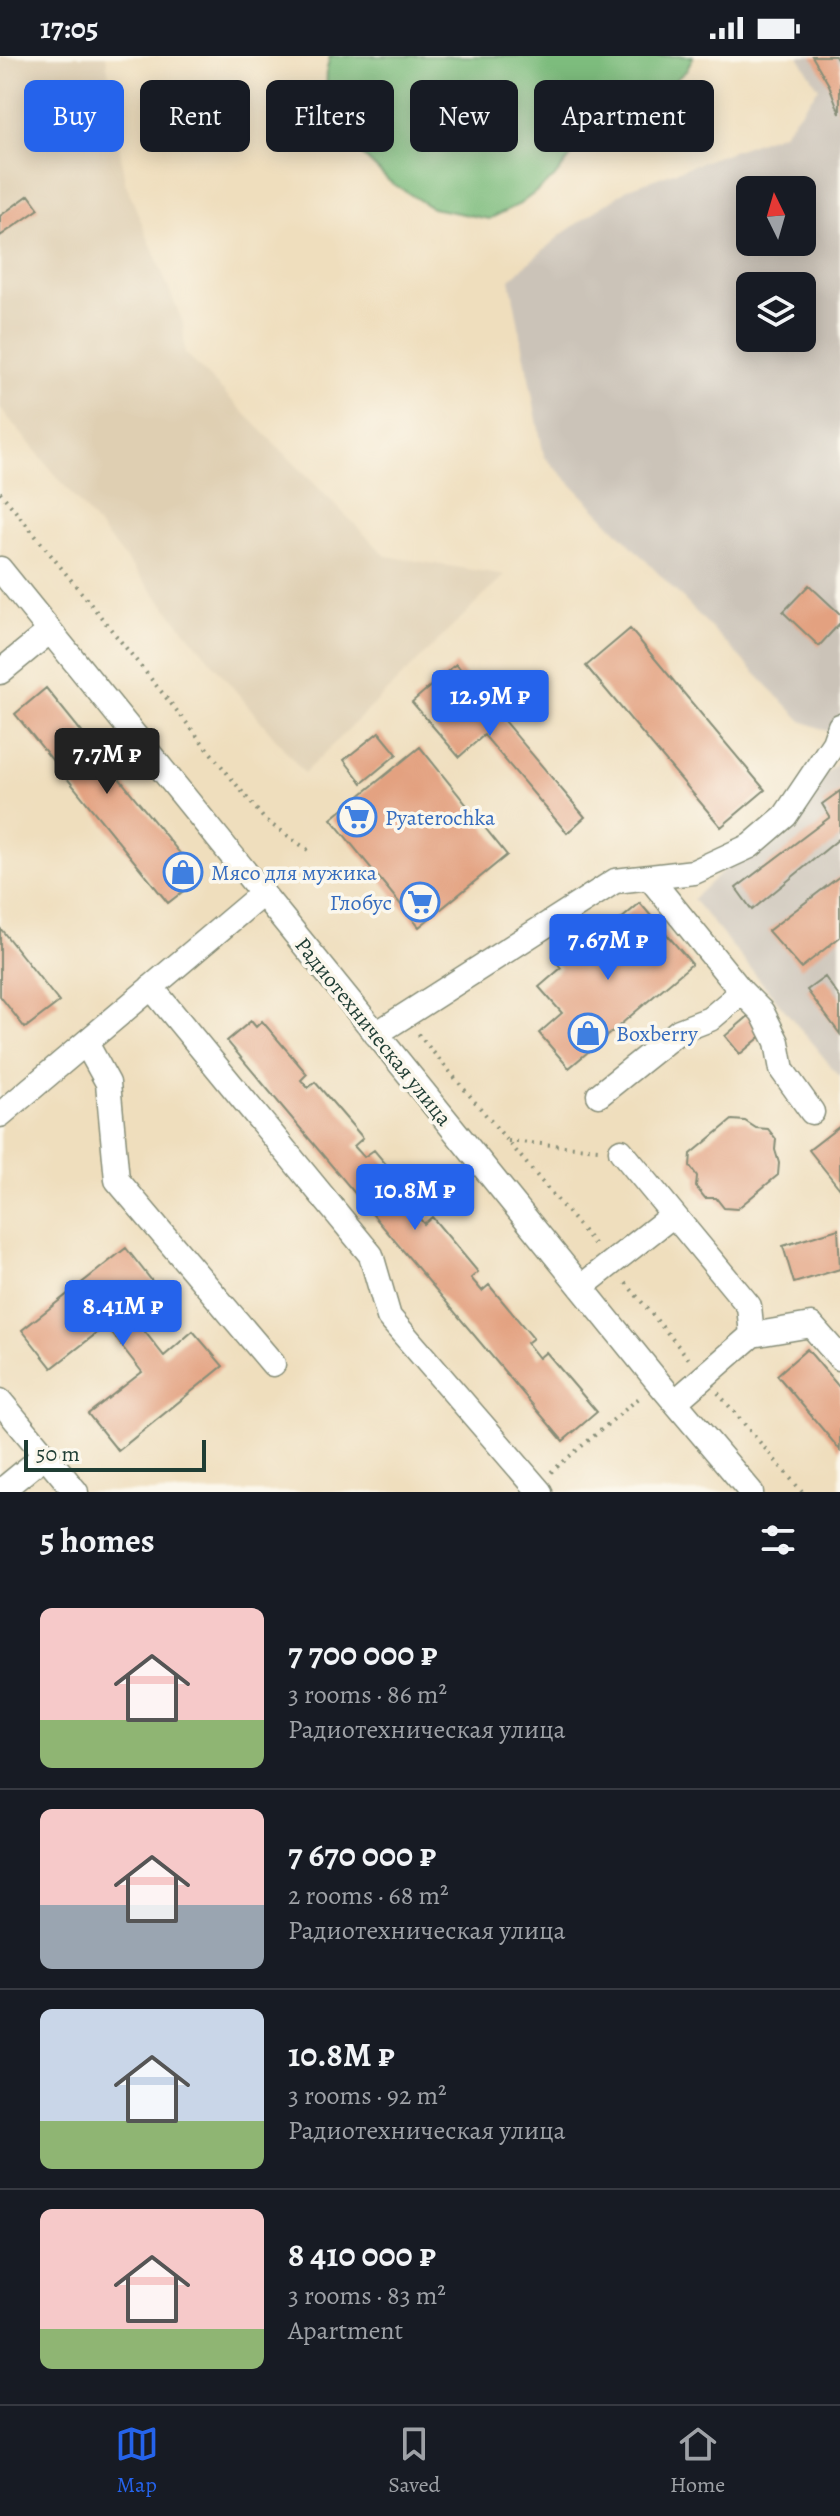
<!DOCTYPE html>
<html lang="en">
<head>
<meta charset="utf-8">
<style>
	:root { --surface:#171b24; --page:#20242c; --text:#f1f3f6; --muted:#9ea1a6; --line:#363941; --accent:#2563eb }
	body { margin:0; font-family:Alegreya,serif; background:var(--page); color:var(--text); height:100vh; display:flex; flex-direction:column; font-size:30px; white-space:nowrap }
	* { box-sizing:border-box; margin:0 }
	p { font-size:26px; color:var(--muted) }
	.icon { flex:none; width:44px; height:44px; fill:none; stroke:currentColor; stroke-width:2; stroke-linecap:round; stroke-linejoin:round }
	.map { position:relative; height:1436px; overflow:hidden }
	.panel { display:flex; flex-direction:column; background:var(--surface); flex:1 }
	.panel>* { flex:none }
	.banner { position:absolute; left:24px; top:24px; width:792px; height:72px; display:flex; gap:16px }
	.needle { width:52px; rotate:355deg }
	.buttons { position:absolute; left:736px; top:120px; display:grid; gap:16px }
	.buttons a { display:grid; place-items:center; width:80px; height:80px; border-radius:12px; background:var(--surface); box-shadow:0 4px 20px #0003; font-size:40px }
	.scale { position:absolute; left:24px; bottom:20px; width:182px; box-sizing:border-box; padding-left:8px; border:4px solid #1f3d34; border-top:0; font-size:22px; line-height:28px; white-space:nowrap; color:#1f3d34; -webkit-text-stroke:6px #fbf7ec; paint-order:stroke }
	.price { position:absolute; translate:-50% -68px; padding:0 18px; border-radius:8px; background:var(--accent); color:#fff; font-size:26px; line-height:52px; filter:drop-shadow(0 2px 4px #0008) }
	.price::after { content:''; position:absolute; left:50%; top:48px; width:24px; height:18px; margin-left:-12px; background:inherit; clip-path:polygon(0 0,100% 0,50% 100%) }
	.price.active { background:#222; color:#fff }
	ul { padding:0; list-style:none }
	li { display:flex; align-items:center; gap:24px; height:200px; padding:0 40px }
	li+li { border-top:2px solid var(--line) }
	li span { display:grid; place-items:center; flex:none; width:224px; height:160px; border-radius:12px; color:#555 }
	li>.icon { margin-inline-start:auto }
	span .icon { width:96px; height:96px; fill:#fffc; stroke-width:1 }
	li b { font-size:34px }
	h2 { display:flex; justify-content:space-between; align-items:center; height:96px; padding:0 40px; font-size:34px }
	.chip { padding:0 28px; border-radius:12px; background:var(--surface); box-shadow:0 4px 20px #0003; font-size:28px; line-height:72px }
	.chip.active { background:var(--accent); color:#fff }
	.status { display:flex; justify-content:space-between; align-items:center; height:56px; padding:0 40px; background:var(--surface); direction:ltr }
	.status svg { height:22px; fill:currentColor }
	.menu { display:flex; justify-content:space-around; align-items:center; height:112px; border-top:2px solid var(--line); background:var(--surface); font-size:22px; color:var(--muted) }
	.menu a { display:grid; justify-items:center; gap:4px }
	.menu .active { color:var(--accent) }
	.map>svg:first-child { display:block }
	.built { fill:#dfcfb2 }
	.industrial { fill:#cbc3b8; fill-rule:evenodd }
	.forest { fill:#7dbc7d; stroke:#4e7c58; stroke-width:2 }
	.building { fill:#e3a180 }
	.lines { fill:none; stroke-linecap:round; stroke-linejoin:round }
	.minor-casing { stroke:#878e78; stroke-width:27 }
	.path { stroke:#878e78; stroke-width:4; stroke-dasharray:2 6; stroke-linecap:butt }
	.minor { stroke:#fff; stroke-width:24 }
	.labels { text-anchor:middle; stroke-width:7; stroke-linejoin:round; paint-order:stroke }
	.shop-label { font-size:22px; fill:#366cbe; stroke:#fbf7ec; text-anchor:start }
	.street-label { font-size:22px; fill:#1f3d34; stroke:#fbf7ec }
</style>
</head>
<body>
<div class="status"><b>17:05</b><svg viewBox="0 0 49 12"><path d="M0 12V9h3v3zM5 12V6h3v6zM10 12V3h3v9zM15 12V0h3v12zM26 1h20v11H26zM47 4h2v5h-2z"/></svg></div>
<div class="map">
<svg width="840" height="1436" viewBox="0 0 840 1436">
	<rect width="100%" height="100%" fill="#fbf7ec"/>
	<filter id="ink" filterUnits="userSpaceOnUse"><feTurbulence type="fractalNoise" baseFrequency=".0125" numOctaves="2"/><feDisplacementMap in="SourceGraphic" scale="16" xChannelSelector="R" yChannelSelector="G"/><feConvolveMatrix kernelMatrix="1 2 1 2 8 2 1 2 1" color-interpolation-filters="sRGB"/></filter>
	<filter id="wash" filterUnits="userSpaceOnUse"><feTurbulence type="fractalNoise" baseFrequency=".006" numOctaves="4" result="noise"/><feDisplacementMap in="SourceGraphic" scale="32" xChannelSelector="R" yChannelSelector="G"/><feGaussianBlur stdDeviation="1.8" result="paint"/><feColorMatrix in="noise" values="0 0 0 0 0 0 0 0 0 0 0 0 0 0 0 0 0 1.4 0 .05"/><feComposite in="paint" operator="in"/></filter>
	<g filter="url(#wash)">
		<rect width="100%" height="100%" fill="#efdebd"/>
		<path class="built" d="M0 0H106L125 126 183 267 185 297 386 500 505 519 304 717 0 352Z"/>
		<path class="industrial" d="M798 0H840V680L802 665 544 400 510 223 562 178 629 132 783 77 819 32ZM750 134H802V186H750ZM750 230H802V282H750Z
			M840 705V1021L693 843Z"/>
		<path class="forest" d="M330 0H693L687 14 642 53 584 84 554 122 520 148 489 163 432 152 389 125 353 90 326 48 327 12Z"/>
		<g id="blocks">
			<path class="building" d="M812 0H835L840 9V58L829 29Z
				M29 139 39 153 0 180V160Z
				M809 529 840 558V567L819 590 783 556Z
				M630 573 765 734 721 771 586 610Z
				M456 608 585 761 567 777 484 679 459 701 412 646Z
				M46 632 200 822 168 847 15 658Z
				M379 676 397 698 362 727 344 704Z
				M420 691 507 799 419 871 331 763Z
				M840 735V782L752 854 736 832 830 761 822 748Z
				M840 820V881L801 912 768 875Z
				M640 847 692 908 569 1012 539 977 562 957 539 931 561 912 553 902 584 876 593 887Z
				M0 872 59 946 25 972 0 940Z
				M825 921 840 942V978L807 934Z
				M750 959 765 977 740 998 725 980Z
				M251 965 256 971 262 965 307 1018 301 1024 308 1032 315 1026 363 1082 354 1090 364 1101 374 1094 422 1151 415 1157 424 1168 432 1161 478 1216 471 1222 482 1235 489 1229 533 1282 527 1287 539 1302 546 1296 597 1356 563 1385 227 985Z
				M732 1064 745 1065 756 1072 768 1073 776 1083 775 1094 779 1107 778 1119 737 1153 724 1152 716 1142H705L696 1131 697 1120 690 1110 691 1098Z
				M840 1070V1133L809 1094Z
				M838 1173 840 1213 794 1227 783 1190Z
				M126 1192 156 1230 127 1253 164 1300 193 1275 223 1310 118 1395 88 1358 142 1316 106 1270 52 1312 22 1274Z
				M807 1293 840 1332V1394L777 1319Z"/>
		</g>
	</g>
	<g filter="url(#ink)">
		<use href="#blocks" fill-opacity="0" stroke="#878e78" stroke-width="2"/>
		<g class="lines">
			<defs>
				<path id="minor" d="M0 513 658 1326 751 1436
					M0 616 50 575
					M649 821 742 936 762 956 777 986 782 1014 812 1056
					M151 931 371 1199 389 1261 540 1436
					M376 978 615 825 694 816 750 790 785 760 834 687 840 670
					M86 987 108 1027 117 1124 273 1308
					M599 1039 679 975 710 963 742 936
					M0 1059 263 837
					M621 1095 749 1250 752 1279
					M581 1231 673 1159
					M0 1345 76 1436
					M675 1346 752 1279 811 1269 840 1302
					M0 1436 45 1399"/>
			</defs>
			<use href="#minor" class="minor-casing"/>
			<path class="path" d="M0 436 265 764 311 796
				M418 978 595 1189
				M508 1085 598 1093
				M626 1227 689 1303
				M718 1337 802 1436
				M551 1416 639 1342"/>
			<use href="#minor" class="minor"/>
		</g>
	</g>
	<defs>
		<symbol id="supermarket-ring" viewBox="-11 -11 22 22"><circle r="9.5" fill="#fbf7ec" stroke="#3f7fe0" stroke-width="1.5"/><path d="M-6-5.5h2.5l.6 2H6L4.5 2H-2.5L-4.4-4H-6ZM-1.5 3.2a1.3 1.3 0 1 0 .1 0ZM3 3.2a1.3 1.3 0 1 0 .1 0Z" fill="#3f7fe0"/></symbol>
		<symbol id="shop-ring" viewBox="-11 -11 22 22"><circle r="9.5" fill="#fbf7ec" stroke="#3f7fe0" stroke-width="1.5"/><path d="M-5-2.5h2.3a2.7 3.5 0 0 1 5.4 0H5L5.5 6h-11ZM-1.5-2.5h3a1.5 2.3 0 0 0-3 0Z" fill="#3f7fe0"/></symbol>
	</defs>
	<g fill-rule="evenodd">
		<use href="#supermarket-ring" x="335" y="739" width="44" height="44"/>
		<use href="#shop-ring" x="161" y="794" width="44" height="44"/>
		<use href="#supermarket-ring" x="398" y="824" width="44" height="44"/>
		<use href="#shop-ring" x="566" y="955" width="44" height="44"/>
	</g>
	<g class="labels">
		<g class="shop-label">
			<text x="385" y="769">Pyaterochka</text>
			<text x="211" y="824">Мясо для мужика</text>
			<text x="392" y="854" text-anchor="end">Глобус</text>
			<text x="616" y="985">Boxberry</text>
		</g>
		<g class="street-label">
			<text transform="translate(374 975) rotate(51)" y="8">Радиотехническая улица</text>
		</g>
	</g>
</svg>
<div class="buttons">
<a><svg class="needle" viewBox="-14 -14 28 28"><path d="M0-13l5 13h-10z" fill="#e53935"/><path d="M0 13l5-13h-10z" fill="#9ea1a6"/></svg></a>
<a><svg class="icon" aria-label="layers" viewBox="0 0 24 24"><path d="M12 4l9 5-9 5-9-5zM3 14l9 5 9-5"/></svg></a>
</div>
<div class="scale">50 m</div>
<b class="price" style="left:490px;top:682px">12.9M ₽</b>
<b class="price active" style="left:107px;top:740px">7.7M ₽</b>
<b class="price" style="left:608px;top:926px">7.67M ₽</b>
<b class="price" style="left:415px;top:1176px">10.8M ₽</b>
<b class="price" style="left:123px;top:1292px">8.41M ₽</b>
<div class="banner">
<a class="chip active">Buy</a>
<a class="chip">Rent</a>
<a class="chip">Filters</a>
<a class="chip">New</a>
<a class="chip">Apartment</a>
</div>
</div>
<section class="panel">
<h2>5 homes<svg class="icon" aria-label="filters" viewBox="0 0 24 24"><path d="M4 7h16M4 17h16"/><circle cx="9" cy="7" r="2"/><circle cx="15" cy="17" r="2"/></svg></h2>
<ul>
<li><span style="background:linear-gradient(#f6c9c9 70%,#8fb573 0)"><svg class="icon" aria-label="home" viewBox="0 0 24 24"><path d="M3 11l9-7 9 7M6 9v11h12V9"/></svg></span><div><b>7 700 000 ₽</b><p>3 rooms · 86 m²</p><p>Радиотехническая улица</p></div></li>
<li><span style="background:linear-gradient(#f6c9c9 60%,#9aa5b1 0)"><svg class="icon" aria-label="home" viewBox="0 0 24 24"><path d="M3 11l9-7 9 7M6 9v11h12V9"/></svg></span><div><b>7 670 000 ₽</b><p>2 rooms · 68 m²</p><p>Радиотехническая улица</p></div></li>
<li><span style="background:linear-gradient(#c9d6e8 70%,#8fb573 0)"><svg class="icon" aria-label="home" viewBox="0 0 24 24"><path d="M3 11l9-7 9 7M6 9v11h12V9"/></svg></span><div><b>10.8M ₽</b><p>3 rooms · 92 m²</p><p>Радиотехническая улица</p></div></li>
<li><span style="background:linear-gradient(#f6c9c9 75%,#8fb573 0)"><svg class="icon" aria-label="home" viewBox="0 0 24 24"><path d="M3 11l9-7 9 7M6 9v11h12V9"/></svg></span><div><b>8 410 000 ₽</b><p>3 rooms · 83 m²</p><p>Apartment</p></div></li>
</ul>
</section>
<nav class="menu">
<a class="active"><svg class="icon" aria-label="map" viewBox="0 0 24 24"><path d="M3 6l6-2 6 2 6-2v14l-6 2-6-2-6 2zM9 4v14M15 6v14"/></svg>Map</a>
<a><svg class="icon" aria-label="saved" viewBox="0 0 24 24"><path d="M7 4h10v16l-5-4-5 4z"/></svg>Saved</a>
<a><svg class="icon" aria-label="home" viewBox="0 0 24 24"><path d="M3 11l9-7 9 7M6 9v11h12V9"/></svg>Home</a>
</nav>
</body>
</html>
